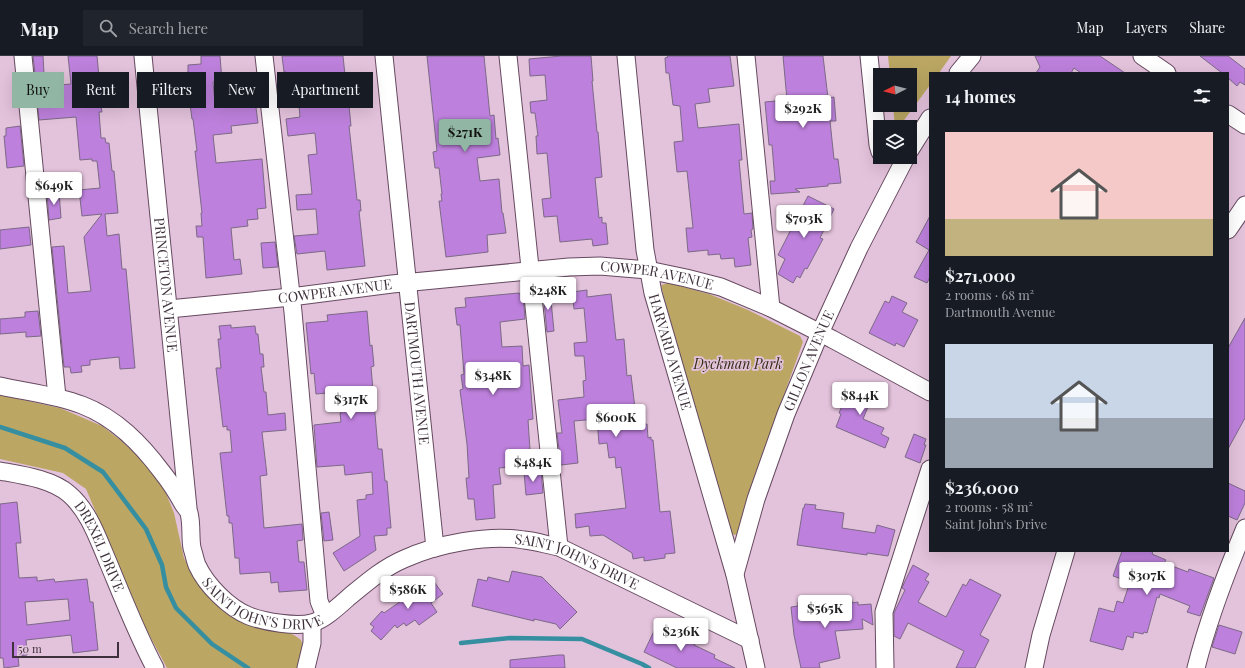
<!DOCTYPE html>
<html lang="en">
<head>
<meta charset="utf-8">
<style>
	:root { --surface:#171b24; --page:#20242c; --text:#f1f3f6; --muted:#9ea1a6; --line:#363941; --accent:#91b7a4 }
	body { margin:0; font-family:"Playfair Display",serif; background:var(--page); color:var(--text); height:100vh; display:flex; flex-direction:column; font-size:15px; white-space:nowrap }
	* { box-sizing:border-box; margin:0 }
	p { font-size:13px; color:var(--muted) }
	.icon { flex:none; width:22px; height:22px; fill:none; stroke:currentColor; stroke-width:2; stroke-linecap:round; stroke-linejoin:round }
	.map { position:relative; flex:1; overflow:hidden }
	.side { position:absolute; left:929px; top:16px; width:300px; height:480px; display:flex; flex-direction:column; background:var(--surface); border-radius:0px; box-shadow:0 4px 16px #0002 }
	.side>* { flex:none }
	.top-card { position:absolute; left:12px; top:16px; width:380px; height:36px; display:flex; gap:8px }
	.needle { width:26px; rotate:264deg }
	.buttons { position:absolute; left:873px; top:12px; display:grid; gap:8px }
	.buttons a { display:grid; place-items:center; width:44px; height:44px; border-radius:0px; background:var(--surface); box-shadow:0 4px 16px #0002; font-size:20px }
	.scale { position:absolute; left:12px; bottom:10px; width:107px; box-sizing:border-box; padding-left:4px; border:2px solid #3e313b; border-top:0; font-size:11px; line-height:14px; white-space:nowrap; color:#3e313b; -webkit-text-stroke:3px #e3c2db; paint-order:stroke }
	.price { position:absolute; translate:-50% -34px; padding:0 9px; border-radius:4px; background:#fff; color:#222; font-size:13px; line-height:26px; filter:drop-shadow(0 1px 2px #0008) }
	.price::after { content:''; position:absolute; left:50%; top:24px; width:12px; height:9px; margin-left:-6px; background:inherit; clip-path:polygon(0 0,100% 0,50% 100%) }
	.price.selected { background:var(--accent); color:#111 }
	ul { padding:0; list-style:none }
	li { display:grid; align-content:center; gap:8px; height:212px; padding:0 16px }
	li span { display:grid; place-items:center; height:124px; border-radius:0px; color:#555 }
	li>.icon { margin-inline-start:auto }
	span .icon { width:72px; height:72px; fill:#fffc; stroke-width:1 }
	li b { font-size:17px }
	h2 { display:flex; justify-content:space-between; align-items:center; height:48px; padding:0 16px; font-size:17px }
	.chip { padding:0 14px; border-radius:0px; background:var(--surface); box-shadow:0 4px 16px #0002; font-size:14px; line-height:36px }
	.chip.selected { background:var(--accent); color:#111 }
	header { display:flex; align-items:center; gap:24px; box-sizing:border-box; height:56px; padding:0 20px; background:var(--surface); border-bottom:1px solid var(--line) }
	header strong { font-size:19px }
	nav { display:flex; gap:22px; margin-inline-start:auto; font-size:14px }
	.search { width:280px; height:36px; background:var(--page); display:flex; align-items:center; gap:10px; box-sizing:border-box; padding:0 14px; border-radius:0px; color:var(--muted); font-size:15px }
	.map>svg:first-child { display:block }
	.green { fill:#bba763 }
	.lines { fill:none; stroke-linecap:round; stroke-linejoin:round }
	.stream { stroke:#368ea1; stroke-width:4.5 }
	.building { fill:#bd80dc; stroke:#7c6987; fill-rule:evenodd }
	.minor-casing { stroke:#664a60; stroke-width:19 }
	.minor { stroke:#fff; stroke-width:17 }
	.labels { text-anchor:middle; stroke-width:3.5; stroke-linejoin:round; paint-order:stroke }
	.street-label { font-size:14px; fill:#3e313b; stroke:#e3c2db }
	.park-label { font-size:14px; font-style:italic; fill:#342e19; stroke:#e3c2db }
</style>
</head>
<body>
<header>
<strong>Map</strong>
<div class="search"><svg class="icon" aria-label="search" viewBox="0 0 24 24"><circle cx="10" cy="10" r="6"/><path d="M15 15l6 6"/></svg>Search here</div>
<nav><a>Map</a><a>Layers</a><a>Share</a></nav>
</header>
<div class="map">
<svg width="1245" height="612" viewBox="0 0 1245 612">
	<rect width="100%" height="100%" fill="#e3c2db"/>
	<path class="green" d="M888 0H951L939 17H930V29L899 71H895L893 49H910V19H890Z
		M669 227 709 238 748 254 800 280 803 286C780 349 758 413 738 478L734 479 731 476 664 241 661 229Z
		M0 339 60 352 102 370 119 383 146 407 163 430 174 457 184 502 196 524 210 543 230 559 278 573 294 579 301 584 304 593 300 612H167L145 571 86 433 63 417 0 403Z"/>
	<g class="lines">
		<path class="stream" d="M0 371 65 392 103 416 146 473 162 509 166 531 176 552 212 588 248 612
			M461 587 510 582 582 583 642 608 649 612"/>
	</g>
	<path class="building" d="M33 0H43L44 18H35Z
		M68 0H97L100 32H103L104 43 100 44 102 56H99L101 82H105L106 87H109L112 115H114L118 157 105 158 107 180 119 178 122 213H126L135 312 120 313 119 301 90 304V309L81 310 82 316 71 317 70 311H64L52 191 64 190 68 237 91 235 84 181 102 158 82 160 79 134 100 132 97 105H92V103L80 104 76 61 39 64 36 31 71 28Z
		M201 0H220L222 25 213 26 215 48 255 44 258 67 231 70 232 77 213 79 216 107 262 103 266 152 257 153 258 163 247 164 248 170 231 172 234 204 240 203 242 218 206 222 203 181H197L196 170H202L201 157H202L195 95H197L193 63H192L186 17 188 16V9L201 8Z
		M282 0H343L345 19H346L351 70H349L356 134 357 144H360L361 155H359L365 210 327 214 325 195 297 198 294 180 318 178 316 153 297 154 296 139 312 138 308 99 317 98 315 77 288 80 286 63 300 61 298 38 288 39 286 16H284Z
		M427 0H484L490 60 494 59 496 83 498 82 500 99 477 102 480 125 499 123 502 157H503L506 177 487 179 488 196 446 201 439 145H442L441 138H442L439 112H435L433 96 437 95Z
		M561 0H591L593 25H592L597 76H598L602 121 595 122 599 162 602 161V167H606L608 188 593 190 592 183 560 186 557 160 544 161 542 143 551 142 547 97 537 98 536 80H538L535 57H531L530 46 547 44 545 19 530 20 529 3Z
		M667 0H730L734 30 708 33 710 46 695 48 698 72 739 68 742 104H739L744 158 752 157 753 173 751 174 752 181 748 182 751 209 735 211 734 202 721 203 720 198 708 199V194L688 196 686 172H693L687 115 677 116 674 86 683 85 680 50 673 49 669 17H666L665 2 668 1Z
		M783 0H823L828 42 834 41 836 65H830L834 103H838L841 127 828 128V130L795 133 800 136 771 138 770 125H775L772 89H769L765 46 787 44Z
		M1035 0H1100L1125 17H1081L1074 12 1071 17H1036L1040 11Z
		M1200 0H1228L1245 13V29L1240 26 1237 30 1228 22V17H1222Z
		M256 19 259 40 246 42 244 20Z
		M20 70 24 110 7 112 4 80H6V72Z
		M59 136 61 162 49 164 47 137Z
		M808 140 834 153 820 182 823 183 807 213 805 212 800 222 797 220 793 227 778 218 785 203 778 199Z
		M930 160V221L927 227 914 221 929 194 916 186Z
		M29 171 31 189 0 193V174Z
		M275 186 278 211 263 212 261 187Z
		M587 234V241L611 238 616 284 624 283 627 320 631 319 637 369 647 368 648 382 651 381V384H653L660 456 670 455 675 497 665 498V502L644 505V501L633 503 632 497 603 479 590 480 589 470 576 472 575 458 626 452 621 411 616 412 615 401 609 402 607 387 599 388 597 363 574 365 578 407 561 409 557 377H562L558 344 584 341 583 325 586 324 584 300H575L574 287 587 286 584 252 574 253 572 236Z
		M543 235H550L554 275 547 276Z
		M519 237V238H523L525 263 500 266 502 291 522 290 523 310 529 309 533 363 528 364 531 409 499 412 501 428 493 429 495 462 476 464 474 443H468L466 422H469L467 388 460 334 463 333 461 319 464 318 460 269H457L455 252 466 251 465 242Z
		M892 240 907 247 902 256 918 264 904 291 896 287 895 290 869 277 885 245 889 247Z
		M38 255 41 280 26 281V276L0 278V263L25 261V256Z
		M367 255 370 290 372 289 374 310 371 311 378 393H382L385 425H387L391 472H387V479L374 480 376 494 344 515 333 497 360 480 357 444 366 443V439L373 438 372 416 345 419 344 409 317 411 314 369 341 366 340 357H341L339 336 316 338 314 317 311 318 306 267 328 265 327 259Z
		M1245 262V362L1228 393V292Z
		M231 269V272L255 270 256 278H258L260 298H263L264 311H261L264 336H266L268 359 285 357 286 374 262 376 267 419 260 420 264 472 302 468 303 484 297 485 299 506H304L307 534 279 536 278 526 271 527 270 516 240 518 239 502H235L232 467H229V460H227L220 397 232 396 230 374H227V370L223 371 216 312H221L218 283H221L219 270Z
		M846 327 860 333V331L874 336 863 363 884 372 881 378 889 382 885 392 836 371 841 358 839 357 846 340 842 338Z
		M914 378 926 383 924 389H926L920 407 905 401Z
		M541 415 543 437 526 439 524 416Z
		M1228 427 1245 435V447L1237 464 1228 460Z
		M17 446 21 487H16L19 522 37 521V525L54 523 55 526 87 523 90 546H93L98 594 73 597 71 579 26 584 27 599 18 600 19 610 4 612 3 602H0V448ZM68 543 70 564 27 569 25 546Z
		M805 448 816 449 815 453 844 457 842 472 875 477 877 469 895 474 888 500 867 497V499L797 489 803 452H804Z
		M329 456 333 484 324 485 321 457Z
		M1122 495H1153L1152 498 1166 504 1164 507 1188 516 1189 513 1214 522 1200 560 1187 556 1190 550 1160 538 1159 542 1157 541 1147 577 1144 576 1143 578 1134 576 1133 582 1127 580 1123 594 1090 585 1099 552 1114 556 1117 545 1123 547 1130 526 1113 520Z
		M913 509 929 518 925 524 929 526 918 546 946 561 963 528 966 530 970 523 1001 539 980 579 989 584 975 612H956L964 595 908 567 900 583 894 580V557L905 534 902 532 905 525Z
		M512 515 542 521 577 556 560 573 556 568 534 563V565L472 550 478 523 487 525 488 521 509 526Z
		M432 523 443 538 431 547 437 556 419 569 415 564 406 570 404 567 397 572 395 569 381 584 371 575 374 571 370 568 382 555 384 557Z
		M811 545V549L852 545V547L858 546V549L871 548 873 569 862 563 863 573 835 575 840 602 819 607 820 612H801L794 579 791 551 798 550V546Z
		M1219 569 1242 576 1235 598 1212 591Z
		M656 571 679 583 680 580 695 587 694 589 715 599 714 602 735 612H677L644 596Z
		M559 599H564L565 612H510V604Z"/>
	<g class="lines">
		<defs>
			<g id="minor">
				<path d="M23 0 57 341"/>
				<path id="s1" d="M143 0 188 452"/>
				<path d="M264 0 293 256 319 545 325 560"/>
				<path id="s2" d="M384 0 435 492"/>
				<path d="M508 0 559 491"/>
				<path id="s3" d="M626 0 645 194 653 237 735 519 756 612"/>
				<path d="M746 0 771 252"/>
				<path d="M869 0 878 89 880 96"/>
				<path d="M1142 0 1167 17"/>
				<path d="M958 17 972 0"/>
				<path d="M1228 58 1245 69"/>
				<path d="M910 94 930 62"/>
				<path d="M1228 174 1245 149"/>
				<path id="s4" d="M169 253 291 241 392 228 569 211 600 210 648 214 686 222 721 231 771 252 832 283 930 336"/>
				<path id="s5" d="M0 330C27 336 56 339 82 349 116 362 141 388 162 416 170 426 177 437 183 448 185 451 188 454 189 457 192 468 190 481 192 492 194 498 195 504 197 509 206 529 229 552 249 560 265 566 296 571 312 567 324 564 340 549 349 541 366 527 383 512 404 503 437 488 488 478 524 484 536 485 547 489 559 491L750 584"/>
				<path id="s6" d="M0 415C22 419 52 423 69 438 89 455 98 483 108 506 123 542 137 578 155 612"/>
				<path id="s7" d="M735 518 756 443 786 358 820 277 859 192 906 101"/>
				<path d="M306 612 312 587V567"/>
				<path d="M885 612 884 556 930 413"/>
				<path d="M1034 612 1041 579 1066 495"/>
				<path d="M1196 612C1208 564 1226 517 1245 472"/>
			</g>
		</defs>
		<use href="#minor" class="minor-casing"/>
		<use href="#minor" class="minor"/>
	</g>
	<g class="labels">
		<g class="street-label">
			<text dy="5" stroke="none"><textPath href="#s4" startOffset="491">COWPER AVENUE</textPath></text>
			<text dy="5" stroke="none"><textPath href="#s1" startOffset="230">PRINCETON AVENUE</textPath></text>
			<text dy="5" stroke="none"><textPath href="#s4" startOffset="167">COWPER AVENUE</textPath></text>
			<text dy="5" stroke="none"><textPath href="#s3" startOffset="300">HARVARD AVENUE</textPath></text>
			<text dy="5" stroke="none"><textPath href="#s7" startOffset="226">GILLON AVENUE</textPath></text>
			<text dy="5" stroke="none"><textPath href="#s2" startOffset="319">DARTMOUTH AVENUE</textPath></text>
			<text dy="5" stroke="none"><textPath href="#s6" startOffset="135">DREXEL DRIVE</textPath></text>
			<text dy="5" stroke="none"><textPath href="#s5" startOffset="723">SAINT JOHN'S DRIVE</textPath></text>
			<text dy="5" stroke="none"><textPath href="#s5" startOffset="375">SAINT JOHN'S DRIVE</textPath></text>
		</g>
		<g class="park-label">
			<text x="738" y="313">Dyckman Park</text>
		</g>
	</g>
</svg>
<div class="buttons">
<a><svg class="needle" viewBox="-14 -14 28 28"><path d="M0-13l5 13h-10z" fill="#e53935"/><path d="M0 13l5-13h-10z" fill="#9ea1a6"/></svg></a>
<a><svg class="icon" aria-label="layers" viewBox="0 0 24 24"><path d="M12 4l9 5-9 5-9-5zM3 14l9 5 9-5"/></svg></a>
</div>
<div class="scale">50 m</div>
<b class="price" style="left:803px;top:73px">$292K</b>
<b class="price selected" style="left:465px;top:97px">$271K</b>
<b class="price" style="left:54px;top:150px">$649K</b>
<b class="price" style="left:804px;top:183px">$703K</b>
<b class="price" style="left:548px;top:255px">$248K</b>
<b class="price" style="left:493px;top:340px">$348K</b>
<b class="price" style="left:860px;top:360px">$844K</b>
<b class="price" style="left:351px;top:364px">$317K</b>
<b class="price" style="left:616px;top:382px">$600K</b>
<b class="price" style="left:533px;top:427px">$484K</b>
<b class="price" style="left:1147px;top:540px">$307K</b>
<b class="price" style="left:408px;top:554px">$586K</b>
<b class="price" style="left:825px;top:573px">$565K</b>
<b class="price" style="left:681px;top:596px">$236K</b>
<div class="top-card">
<a class="chip selected">Buy</a>
<a class="chip">Rent</a>
<a class="chip">Filters</a>
<a class="chip">New</a>
<a class="chip">Apartment</a>
</div>
<section class="side">
<h2>14 homes<svg class="icon" aria-label="filters" viewBox="0 0 24 24"><path d="M4 7h16M4 17h16"/><circle cx="9" cy="7" r="2"/><circle cx="15" cy="17" r="2"/></svg></h2>
<ul>
<li><span style="background:linear-gradient(#f6c9c9 70%,#c2b280 0)"><svg class="icon" aria-label="home" viewBox="0 0 24 24"><path d="M3 11l9-7 9 7M6 9v11h12V9"/></svg></span><div><b>$271,000</b><p>2 rooms · 68 m²</p><p>Dartmouth Avenue</p></div></li>
<li><span style="background:linear-gradient(#c9d6e8 60%,#9aa5b1 0)"><svg class="icon" aria-label="home" viewBox="0 0 24 24"><path d="M3 11l9-7 9 7M6 9v11h12V9"/></svg></span><div><b>$236,000</b><p>2 rooms · 58 m²</p><p>Saint John's Drive</p></div></li>
</ul>
</section>
</div>
</body>
</html>
